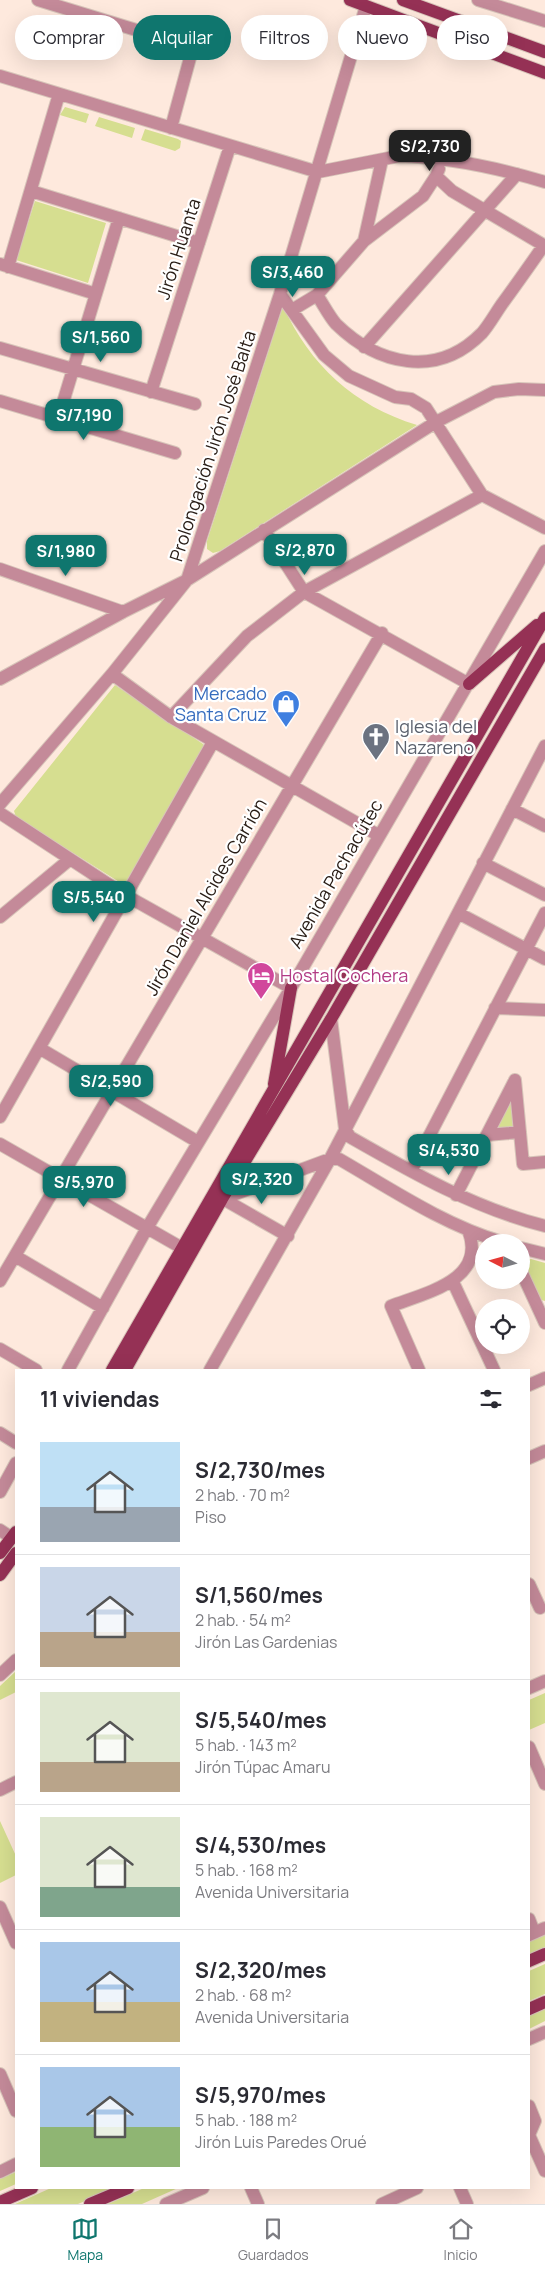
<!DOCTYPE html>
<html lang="es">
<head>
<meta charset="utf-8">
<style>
	:root { --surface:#fff; --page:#f7f7f7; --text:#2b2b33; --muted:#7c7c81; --line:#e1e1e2; --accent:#0f766e }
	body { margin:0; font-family:Manrope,sans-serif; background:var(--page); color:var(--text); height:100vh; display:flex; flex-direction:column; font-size:19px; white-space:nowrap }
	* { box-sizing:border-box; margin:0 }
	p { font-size:16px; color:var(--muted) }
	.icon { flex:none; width:28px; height:28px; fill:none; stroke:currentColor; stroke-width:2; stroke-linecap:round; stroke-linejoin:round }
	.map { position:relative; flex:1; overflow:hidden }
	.sheet { position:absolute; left:15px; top:1369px; width:515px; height:820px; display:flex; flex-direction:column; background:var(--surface); border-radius:0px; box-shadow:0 5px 20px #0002 }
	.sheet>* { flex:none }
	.guide { position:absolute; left:15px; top:15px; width:515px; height:45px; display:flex; gap:10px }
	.needle { width:32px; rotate:276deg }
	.buttons { position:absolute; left:475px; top:1234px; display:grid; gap:10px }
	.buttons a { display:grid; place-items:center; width:55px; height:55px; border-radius:50%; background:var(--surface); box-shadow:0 5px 20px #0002; font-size:25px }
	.price { position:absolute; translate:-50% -42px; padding:0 11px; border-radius:10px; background:var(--accent); color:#fff; font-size:16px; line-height:32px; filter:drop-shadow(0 1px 2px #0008) }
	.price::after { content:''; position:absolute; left:50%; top:30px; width:15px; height:11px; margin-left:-8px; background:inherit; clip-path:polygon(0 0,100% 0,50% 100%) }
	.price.active { background:#222; color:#fff }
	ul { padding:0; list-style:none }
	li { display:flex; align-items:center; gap:15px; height:125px; padding:0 25px }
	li+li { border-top:1px solid var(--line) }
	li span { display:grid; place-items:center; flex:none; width:140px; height:100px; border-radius:0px; color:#555 }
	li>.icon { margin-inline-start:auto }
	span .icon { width:60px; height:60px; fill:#fffc; stroke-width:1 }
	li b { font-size:21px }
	h2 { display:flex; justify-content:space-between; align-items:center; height:60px; padding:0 25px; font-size:21px }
	.chip { padding:0 18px; border-radius:22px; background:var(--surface); box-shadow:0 5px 20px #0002; font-size:18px; line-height:45px }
	.chip.active { background:var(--accent); color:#fff }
	.tabs { display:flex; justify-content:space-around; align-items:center; height:70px; border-top:1px solid var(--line); background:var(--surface); font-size:14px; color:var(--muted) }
	.tabs a { display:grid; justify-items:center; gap:2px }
	.tabs .active { color:var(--accent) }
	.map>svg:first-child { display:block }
	.green { fill:#d6de90 }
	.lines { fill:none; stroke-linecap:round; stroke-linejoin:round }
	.minor-casing { stroke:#d7c4b9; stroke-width:14 }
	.major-casing { stroke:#d7c4b9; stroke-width:14 }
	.minor { stroke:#c48a99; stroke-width:12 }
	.major { stroke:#953155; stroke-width:12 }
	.labels { text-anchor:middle; stroke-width:4.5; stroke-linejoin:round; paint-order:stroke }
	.street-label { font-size:18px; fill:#271b14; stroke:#fff }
	.shop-label { font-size:18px; fill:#366cbe; stroke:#fff; text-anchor:end }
	.worship-label { font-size:18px; fill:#5b616d; stroke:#fff; text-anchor:start }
	.hotel-label { font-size:18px; fill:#b23c85; stroke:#fff; text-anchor:start }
</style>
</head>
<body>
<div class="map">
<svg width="545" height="2204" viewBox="0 0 545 2204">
	<rect width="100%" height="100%" fill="#fee9dd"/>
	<path class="green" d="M65 107 89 114 86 123 60 115Z
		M99 117 135 128 132 138 95 126Z
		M145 129 178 139 181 141 180 148 175 151 141 140Z
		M35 201 106 223 88 283 16 260Z
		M283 306C310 365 354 406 417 425L220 551 213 553 207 549V541Z
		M115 685 203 744 206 751 127 884 124 885 16 817 14 811Z
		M514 1092 516 1128 496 1130Z
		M531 1259 545 1263V1301L541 1300 525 1266 526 1260Z
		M16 1671V1692L0 1700V1686Z
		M545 1693V1723L529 1730V1700Z
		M0 1821 16 1856V1875L0 1883Z
		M545 1935V1947L529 1954V1942Z
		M545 1964V1994L529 2001V1971Z
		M545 2006V2021L529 2029V2014Z
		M16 2172V2184L0 2191V2179Z
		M51 2188H115L78 2204H15Z
		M144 2188H178L142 2204H108Z"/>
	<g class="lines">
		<defs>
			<path id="minor" d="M38 0 182 44 189 49 190 58 171 128
				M478 0 545 21
				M0 76 318 172 399 156C449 157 498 168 545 182
				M439 169 436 176 452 191 545 246
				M31 191 199 243
				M364 241 382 160
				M0 264 96 294
				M8 267 59 94
				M280 294 324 355 349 376 395 397 411 399 426 408 482 495 545 528
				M317 295C323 304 329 316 336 324 378 365 437 379 482 333 489 325 495 314 502 304 516 285 530 265 544 245
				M292 310 317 295 364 241 423 196 436 176
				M364 347 517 174
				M0 348 195 404
				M151 392 230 146
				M0 401 175 453
				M58 419 119 218
				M264 530 304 592 469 684
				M0 569 123 612
				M112 674 171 717 378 835
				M0 679 123 612 187 580 436 422 494 392 519 389 545 390
				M171 717 247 636 304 592 482 495
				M0 804 112 674 187 580 280 294 366 6
				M512 809 545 826
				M0 813 125 895 291 988
				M483 863 545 895
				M458 913 545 959
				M0 917 69 860
				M495 1008 545 1010
				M331 1019 345 1129 350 1137C413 1173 474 1208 545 1226
				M39 1048 198 1142
				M515 1080 523 1164 545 1162
				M0 1117 213 742
				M487 1135 520 1132
				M0 1144 182 1248
				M411 1171 545 913
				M456 1195 515 1080
				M218 1196 288 1236
				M222 1199 330 1159H339C391 1189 444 1225 502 1242
				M521 1248 545 1254
				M15 1256 103 1308
				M521 1271 545 1323
				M0 1281 382 633
				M453 1282 494 1370
				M0 1349 36 1370
				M68 1370 147 1228 291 988 545 551
				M210 1370 330 1159 545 746
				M419 1370 391 1306C425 1293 488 1280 468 1230
				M529 1385 545 1378
				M0 1433 16 1443
				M529 1458 545 1451
				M0 1492 16 1463
				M0 1530 12 1538
				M529 1584 540 1608
				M0 1675 16 1660
				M529 1688 545 1681
				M529 1747 545 1784
				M0 1790 16 1782
				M0 1907 16 1943
				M529 1919 534 1932
				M529 1935 545 1928
				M529 2039 545 2032
				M0 2074 16 2111
				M529 2106 535 2121 529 2135
				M529 2135 545 2171
				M0 2172 16 2164
				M251 2188 258 2204
				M460 2188 467 2204
				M166 2204 203 2188
				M382 2204 417 2188"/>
			<path id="major" d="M350 0 545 73
				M403 0 545 52
				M469 684 537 625
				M274 1084 291 988
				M112 1370 545 618
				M125 1370 222 1199 331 1019 545 649
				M0 1553 16 1532
				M0 1575 16 1553
				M529 1961 545 1954
				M529 2009 545 2002
				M0 2202 32 2188
				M90 2204 128 2188"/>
		</defs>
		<use href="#minor" class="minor-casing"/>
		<use href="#major" class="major-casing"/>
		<use href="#minor" class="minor"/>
		<use href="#major" class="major"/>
	</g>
	<defs>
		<symbol id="shop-pin" viewBox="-11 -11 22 30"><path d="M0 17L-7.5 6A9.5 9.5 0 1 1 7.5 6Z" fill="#3f7fe0" stroke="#fff"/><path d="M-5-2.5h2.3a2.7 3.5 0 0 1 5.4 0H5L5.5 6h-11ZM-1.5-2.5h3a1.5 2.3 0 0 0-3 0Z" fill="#fff"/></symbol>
		<symbol id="church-pin" viewBox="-11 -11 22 30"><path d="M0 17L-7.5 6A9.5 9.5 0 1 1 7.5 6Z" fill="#6b7280" stroke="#fff"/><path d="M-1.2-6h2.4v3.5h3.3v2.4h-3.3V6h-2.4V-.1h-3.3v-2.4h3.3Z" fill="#fff"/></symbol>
		<symbol id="hotel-pin" viewBox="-11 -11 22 30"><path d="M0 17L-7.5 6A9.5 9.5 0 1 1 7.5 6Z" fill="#d1479c" stroke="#fff"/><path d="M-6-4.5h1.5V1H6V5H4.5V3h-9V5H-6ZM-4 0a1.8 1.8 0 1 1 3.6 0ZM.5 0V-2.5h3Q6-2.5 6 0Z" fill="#fff"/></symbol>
	</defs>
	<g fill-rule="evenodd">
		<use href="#shop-pin" x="270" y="688" width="32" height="43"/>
		<use href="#church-pin" x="360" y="721" width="32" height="43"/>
		<use href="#hotel-pin" x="245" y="960" width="32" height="43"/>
	</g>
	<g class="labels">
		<g class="street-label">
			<text transform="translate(179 249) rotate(-72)" y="6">Jirón Huanta</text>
			<text transform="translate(213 446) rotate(-72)" y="6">Prolongación Jirón José Balta</text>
			<text transform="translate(336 874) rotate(-60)" y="6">Avenida Pachacútec</text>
			<text transform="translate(206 897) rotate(-60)" y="6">Jirón Daniel Alcides Carrión</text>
		</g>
		<g class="shop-label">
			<text x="267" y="700">Mercado<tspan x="267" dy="21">Santa Cruz</tspan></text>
		</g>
		<g class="worship-label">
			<text x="395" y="733">Iglesia del<tspan x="395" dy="21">Nazareno</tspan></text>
		</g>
		<g class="hotel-label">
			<text x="280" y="982">Hostal Cochera</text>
		</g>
	</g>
</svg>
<div class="buttons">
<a><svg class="needle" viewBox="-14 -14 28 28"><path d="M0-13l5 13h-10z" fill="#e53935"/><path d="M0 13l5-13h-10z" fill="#7c7c81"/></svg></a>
<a><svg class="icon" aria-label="locate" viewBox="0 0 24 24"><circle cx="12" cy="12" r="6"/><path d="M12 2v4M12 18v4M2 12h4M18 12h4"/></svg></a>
</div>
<b class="price active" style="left:430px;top:172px">S/2,730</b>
<b class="price" style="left:293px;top:298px">S/3,460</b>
<b class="price" style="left:101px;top:363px">S/1,560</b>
<b class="price" style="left:84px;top:441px">S/7,190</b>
<b class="price" style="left:305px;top:576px">S/2,870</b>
<b class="price" style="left:66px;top:577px">S/1,980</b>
<b class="price" style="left:94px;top:923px">S/5,540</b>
<b class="price" style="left:111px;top:1107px">S/2,590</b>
<b class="price" style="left:449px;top:1176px">S/4,530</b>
<b class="price" style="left:262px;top:1205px">S/2,320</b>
<b class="price" style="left:84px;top:1208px">S/5,970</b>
<div class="guide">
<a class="chip">Comprar</a>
<a class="chip active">Alquilar</a>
<a class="chip">Filtros</a>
<a class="chip">Nuevo</a>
<a class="chip">Piso</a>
</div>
<section class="sheet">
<h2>11 viviendas<svg class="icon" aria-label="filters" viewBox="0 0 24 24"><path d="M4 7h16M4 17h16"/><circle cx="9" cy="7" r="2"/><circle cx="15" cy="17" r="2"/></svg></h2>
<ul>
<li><span style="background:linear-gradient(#bfe0f5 65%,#9aa5b1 0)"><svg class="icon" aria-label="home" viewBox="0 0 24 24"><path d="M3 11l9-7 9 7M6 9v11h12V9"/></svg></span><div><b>S/2,730/mes</b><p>2 hab. · 70 m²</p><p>Piso</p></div></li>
<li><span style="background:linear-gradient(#c9d6e8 65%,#b9a48a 0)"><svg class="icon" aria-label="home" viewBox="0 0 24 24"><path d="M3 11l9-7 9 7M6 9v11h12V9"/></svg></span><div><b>S/1,560/mes</b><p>2 hab. · 54 m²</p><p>Jirón Las Gardenias</p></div></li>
<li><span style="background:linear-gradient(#dfe7d0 70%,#b9a48a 0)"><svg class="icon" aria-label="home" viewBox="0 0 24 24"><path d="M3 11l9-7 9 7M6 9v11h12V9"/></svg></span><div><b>S/5,540/mes</b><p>5 hab. · 143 m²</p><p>Jirón Túpac Amaru</p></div></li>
<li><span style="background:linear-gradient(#dfe7d0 70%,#7fa58c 0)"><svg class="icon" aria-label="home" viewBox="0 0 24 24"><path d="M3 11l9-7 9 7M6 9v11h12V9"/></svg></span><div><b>S/4,530/mes</b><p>5 hab. · 168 m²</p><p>Avenida Universitaria</p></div></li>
<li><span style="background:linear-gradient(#a9c7e8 60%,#c2b280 0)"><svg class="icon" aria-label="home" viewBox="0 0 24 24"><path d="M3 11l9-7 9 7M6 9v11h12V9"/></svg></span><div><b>S/2,320/mes</b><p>2 hab. · 68 m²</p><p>Avenida Universitaria</p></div></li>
<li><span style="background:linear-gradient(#a9c7e8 60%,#8fb573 0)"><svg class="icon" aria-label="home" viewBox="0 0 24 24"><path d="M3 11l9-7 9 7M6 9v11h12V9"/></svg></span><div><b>S/5,970/mes</b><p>5 hab. · 188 m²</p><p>Jirón Luis Paredes Orué</p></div></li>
</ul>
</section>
</div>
<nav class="tabs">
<a class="active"><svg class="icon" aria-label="map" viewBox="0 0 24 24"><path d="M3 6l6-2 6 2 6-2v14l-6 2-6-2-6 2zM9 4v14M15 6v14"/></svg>Mapa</a>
<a><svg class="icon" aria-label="saved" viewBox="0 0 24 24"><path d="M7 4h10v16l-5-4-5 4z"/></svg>Guardados</a>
<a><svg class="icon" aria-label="home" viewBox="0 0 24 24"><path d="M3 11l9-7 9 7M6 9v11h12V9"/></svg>Inicio</a>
</nav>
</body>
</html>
